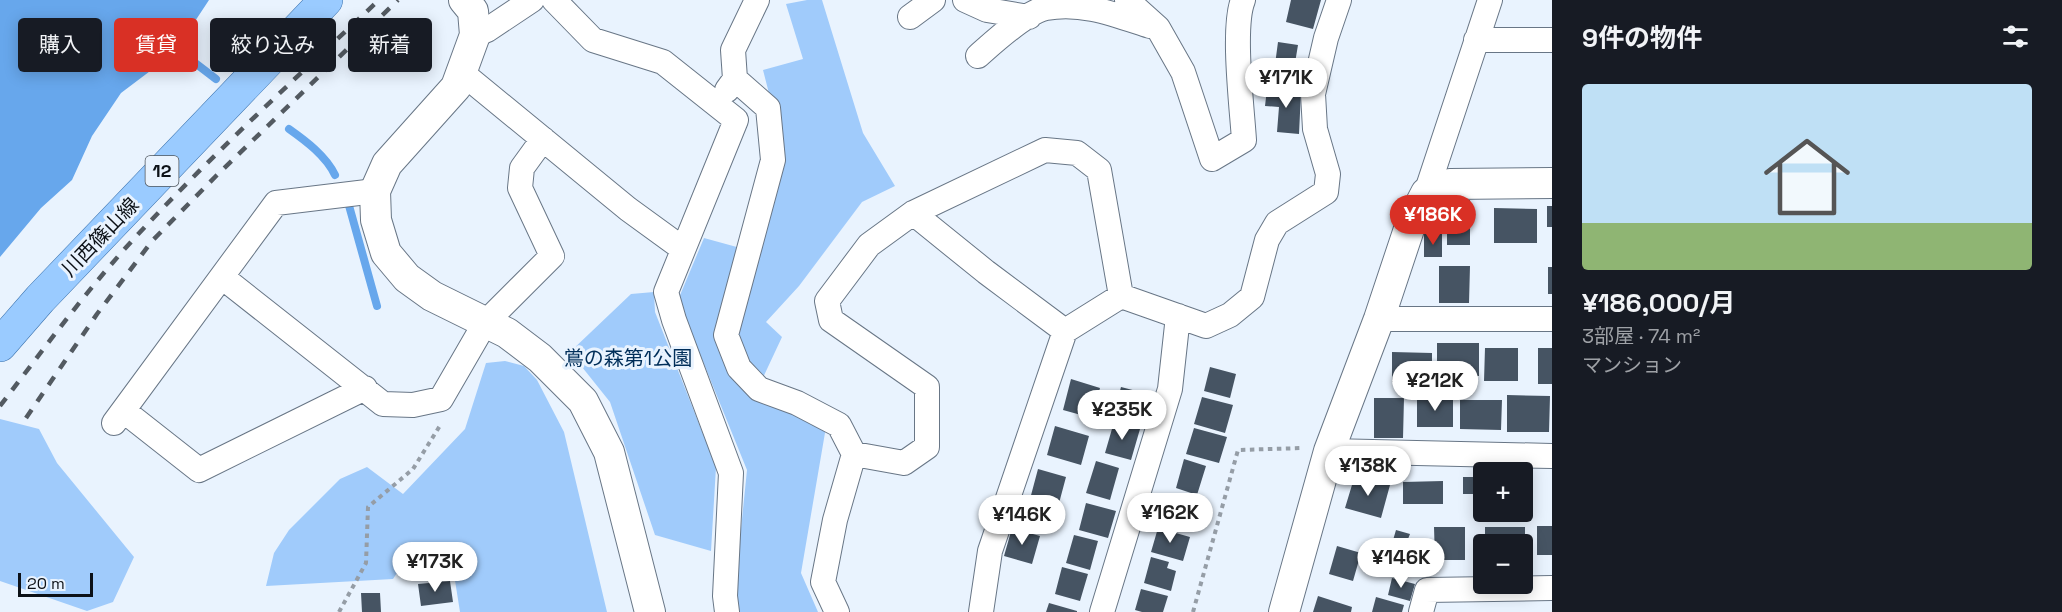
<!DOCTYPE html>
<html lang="ja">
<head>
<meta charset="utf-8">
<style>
	:root { --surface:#171b24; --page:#242831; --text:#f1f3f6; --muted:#9ea1a6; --accent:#d93025 }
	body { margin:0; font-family:"Space Grotesk","Noto Sans JP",sans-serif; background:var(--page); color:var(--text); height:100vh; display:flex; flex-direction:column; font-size:22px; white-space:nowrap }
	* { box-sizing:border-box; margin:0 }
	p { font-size:20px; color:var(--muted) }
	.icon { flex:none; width:33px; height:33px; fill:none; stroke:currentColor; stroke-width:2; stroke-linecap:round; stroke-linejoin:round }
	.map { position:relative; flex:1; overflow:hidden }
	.details { display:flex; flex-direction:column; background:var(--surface); width:510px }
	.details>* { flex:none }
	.top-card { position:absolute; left:18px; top:18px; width:570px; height:54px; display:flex; gap:12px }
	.buttons { position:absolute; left:1473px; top:462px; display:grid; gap:12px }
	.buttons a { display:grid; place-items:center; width:60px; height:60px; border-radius:6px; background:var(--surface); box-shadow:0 3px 15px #0003; font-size:30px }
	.scale { position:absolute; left:18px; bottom:15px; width:75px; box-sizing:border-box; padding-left:6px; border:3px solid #0c1117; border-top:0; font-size:16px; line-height:21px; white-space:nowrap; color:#0c1117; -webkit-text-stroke:4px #e9f3fe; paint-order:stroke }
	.price { position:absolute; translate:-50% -51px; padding:0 14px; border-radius:21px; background:#fff; color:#222; font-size:20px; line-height:39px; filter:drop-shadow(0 2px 3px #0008) }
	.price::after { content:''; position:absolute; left:50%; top:36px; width:18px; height:14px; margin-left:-9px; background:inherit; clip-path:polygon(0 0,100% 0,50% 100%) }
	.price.selected { background:var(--accent); color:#fff }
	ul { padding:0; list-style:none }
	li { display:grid; align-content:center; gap:12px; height:318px; padding:0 30px }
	li span { display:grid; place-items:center; height:186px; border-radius:6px; color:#555 }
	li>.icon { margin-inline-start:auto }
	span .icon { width:108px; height:108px; fill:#fffc; stroke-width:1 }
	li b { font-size:26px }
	h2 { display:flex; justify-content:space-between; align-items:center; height:72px; padding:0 30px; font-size:26px }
	.pill { padding:0 21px; border-radius:6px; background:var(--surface); box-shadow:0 3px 15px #0003; font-size:21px; line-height:54px }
	.pill.selected { background:var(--accent); color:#fff }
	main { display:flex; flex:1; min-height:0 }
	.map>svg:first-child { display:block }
	.green { fill:#a0cbfb }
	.water { fill:#67a7ec }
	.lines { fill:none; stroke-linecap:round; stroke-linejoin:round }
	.stream { stroke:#67a7ec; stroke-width:8 }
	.building { fill:#465463 }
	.minor-casing { stroke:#687686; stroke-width:26 }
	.tertiary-casing { stroke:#687686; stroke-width:32 }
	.primary-casing { stroke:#3c73ae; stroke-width:34 }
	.path { stroke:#959da6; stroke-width:4; stroke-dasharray:4.5 4.5; stroke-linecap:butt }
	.minor { stroke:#fff; stroke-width:24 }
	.tertiary { stroke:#fff; stroke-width:30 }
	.primary { stroke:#9acbff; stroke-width:33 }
	.rail { stroke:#535a61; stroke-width:4.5; stroke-dasharray:10 10; stroke-linecap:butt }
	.labels { text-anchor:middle; stroke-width:6; stroke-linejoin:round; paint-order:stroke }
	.shield { fill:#e9f3fe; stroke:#4e555c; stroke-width:1.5 }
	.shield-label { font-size:18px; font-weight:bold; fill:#0c1117 }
	.street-label { font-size:20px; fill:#0c1117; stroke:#e9f3fe }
	.park-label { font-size:20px; fill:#002e59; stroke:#e9f3fe }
</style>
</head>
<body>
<main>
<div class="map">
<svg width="1552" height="612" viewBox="0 0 1552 612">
	<rect width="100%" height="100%" fill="#e9f3fe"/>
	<path class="green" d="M807 0H822L863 133 895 186 862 202 799 286 766 322 782 337 754 397 826 427 801 573 818 612H738L735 588 747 470 678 300 704 238 755 252 784 152 763 70 803 59 786 4Z
		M654 292 655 312 716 467 711 551 655 535 610 402 570 352 631 294Z
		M505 361 524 366 537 380 564 432 607 612H460L450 549 412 550 393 579 266 586 274 553 289 530 340 479 367 467 403 494 465 429 486 363Z
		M0 419 39 429 57 463 134 557 113 602 87 611 0 581Z"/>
	<path class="water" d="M0 0H209L174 53 121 93 92 136 72 180 41 208 0 257Z"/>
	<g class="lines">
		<path class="stream" d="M169 43 216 79
			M289 129C306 141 326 156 335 175
			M348 202 377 306"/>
	</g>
	<path class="building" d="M1291 0H1321L1313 29 1286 22Z
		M1278 42 1298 45 1293 75 1274 72Z
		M1267 89 1301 92 1299 134 1277 132 1279 107 1265 106Z
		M1447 200H1470V245H1447Z
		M1547 206H1552V227H1547Z
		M1494 208 1537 209V243H1494Z
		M1424 234H1442V257H1424Z
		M1439 266H1470L1469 303H1439Z
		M1548 267H1552V294H1548Z
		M1437 343H1479V376H1455V363H1437Z
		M1485 348H1518V381H1484Z
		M1538 348H1552V384H1538Z
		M1392 352 1432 353V383L1392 382Z
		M1210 367 1236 374 1230 398 1204 391Z
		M1071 379 1100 388 1092 418 1063 410Z
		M1121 387 1148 394 1140 425 1113 417Z
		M1507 395 1550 396 1549 432H1507Z
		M1417 396H1453V427H1417Z
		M1202 397 1233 405 1225 433 1194 424Z
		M1374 398H1404L1403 438H1374Z
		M1460 400H1502L1501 430 1460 429Z
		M1114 422 1140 429 1131 460 1105 453Z
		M1055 426 1089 436 1081 465 1047 455Z
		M1194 428 1227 437 1219 463 1186 454Z
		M1184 459 1206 466 1197 495 1176 488Z
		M1096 461 1119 468 1110 500 1086 493Z
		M1038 469 1066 477 1054 522 1026 514Z
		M1355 475 1390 485 1381 518 1345 508Z
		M1463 477H1484V494H1463Z
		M1443 481V504H1403V482Z
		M1171 497 1194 503 1187 528 1164 522Z
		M1086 503 1116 511 1108 538 1079 530Z
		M1537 526H1552V555H1537Z
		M1434 527H1465V560H1435Z
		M1485 527H1525V554H1522V544H1485Z
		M1012 528 1040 536 1032 564 1004 556Z
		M1158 528 1190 537 1183 561 1151 552Z
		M1396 530 1410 534 1408 539 1418 542 1414 559 1403 557 1400 568 1386 564Z
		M1074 535 1098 541 1090 570 1066 563Z
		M1337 546 1361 553 1353 581 1329 574Z
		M1151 557 1169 562 1167 568 1176 571 1171 591 1144 583Z
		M1062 567 1088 574 1080 601 1055 594Z
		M1392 578 1415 584 1410 601 1388 595Z
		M450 581 453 602 421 606 418 584Z
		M1141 589 1168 596 1163 612H1142L1135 610Z
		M361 593H380L381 612H362Z
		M1318 596 1352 607 1351 612H1313Z
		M1376 597 1404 605 1402 612H1372Z
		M1049 603 1077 611V612H1046Z"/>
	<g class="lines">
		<defs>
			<path id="minor" d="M554 0 593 40 663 62 736 120 666 292 674 320 731 473 725 596 727 612
				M965 0 987 10 1029 17
				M1127 0 1158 28 1183 72 1212 159 1244 140C1242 108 1232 27 1243 0
				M910 17 933 0
				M475 35 487 30 532 0
				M1476 40H1552
				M978 56C994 42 1026 12 1046 8 1082 1 1116 15 1150 26
				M461 72 628 209 683 249
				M735 79 768 108 773 160 726 335 739 368 759 389 797 403 839 425 854 454 835 520 823 582 837 612
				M727 90 735 79 733 50 757 0
				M1426 193 1490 0
				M913 213 986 272 1065 331
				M222 277 383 404 413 405 441 399 485 323 552 256 520 188 522 168 543 139
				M1121 296 1206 326 1230 315 1252 297 1267 240 1277 223 1326 192 1328 174 1315 129 1313 94 1326 38 1339 0
				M1379 319H1552
				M124 411 199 470 365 388
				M114 423 276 203 375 191
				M1329 451 1552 456
				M854 454 904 463 927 447V387L831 320 827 301 869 245 913 213 1045 150 1077 153 1099 170 1121 296 1065 331 990 551 981 612
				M1102 612 1170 389 1178 316
				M1421 612 1427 590 1552 588"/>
			<path id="tertiary" d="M464 0 473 11 475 35 456 87 387 164 375 191 376 220 386 253 407 278 432 296 507 333 540 358 583 401 609 452 650 612
				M1284 612 1329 451 1379 319 1412 220 1426 193 1450 184 1552 183"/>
			<path id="primary" d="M0 345 40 299 326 0"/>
		</defs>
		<use href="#minor" class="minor-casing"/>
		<use href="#tertiary" class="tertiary-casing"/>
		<use href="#primary" class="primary-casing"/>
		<path class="path" d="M339 612 366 563 368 507 413 469 441 424
			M1193 612 1238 450 1303 448"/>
		<use href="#minor" class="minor"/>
		<use href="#tertiary" class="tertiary"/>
		<use href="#primary" class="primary"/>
		<path class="rail" d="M0 406C46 346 91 284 143 229 218 149 299 75 379 0
			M26 418 97 314 152 241 217 175 398 0"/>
	</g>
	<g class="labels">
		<rect class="shield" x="145.5" y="156" width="33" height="30" rx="4.5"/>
		<g class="shield-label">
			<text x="162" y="177">12</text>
		</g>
		<g class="street-label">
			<text transform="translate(100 237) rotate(-46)" y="7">川西篠山線</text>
		</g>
		<g class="park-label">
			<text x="628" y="365">鴬の森第1公園</text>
		</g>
	</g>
</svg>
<div class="buttons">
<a>+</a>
<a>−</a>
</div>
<div class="scale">20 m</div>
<b class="price" style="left:1286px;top:109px">¥171K</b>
<b class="price selected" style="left:1433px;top:246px">¥186K</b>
<b class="price" style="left:1435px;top:412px">¥212K</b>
<b class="price" style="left:1122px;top:441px">¥235K</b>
<b class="price" style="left:1368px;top:497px">¥138K</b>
<b class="price" style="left:1170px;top:544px">¥162K</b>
<b class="price" style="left:1022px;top:546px">¥146K</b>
<b class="price" style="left:1401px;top:589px">¥146K</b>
<b class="price" style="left:435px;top:593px">¥173K</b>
<div class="top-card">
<a class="pill">購入</a>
<a class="pill selected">賃貸</a>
<a class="pill">絞り込み</a>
<a class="pill">新着</a>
</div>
</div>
<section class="details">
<h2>9件の物件<svg class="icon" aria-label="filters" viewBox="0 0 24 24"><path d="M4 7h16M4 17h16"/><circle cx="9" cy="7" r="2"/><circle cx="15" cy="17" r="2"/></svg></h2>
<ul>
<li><span style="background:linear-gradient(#bfe0f5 75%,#8fb573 0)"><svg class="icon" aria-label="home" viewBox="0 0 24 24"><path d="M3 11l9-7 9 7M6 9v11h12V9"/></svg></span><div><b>¥186,000/月</b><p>3部屋 · 74 m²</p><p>マンション</p></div></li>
</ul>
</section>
</main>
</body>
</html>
